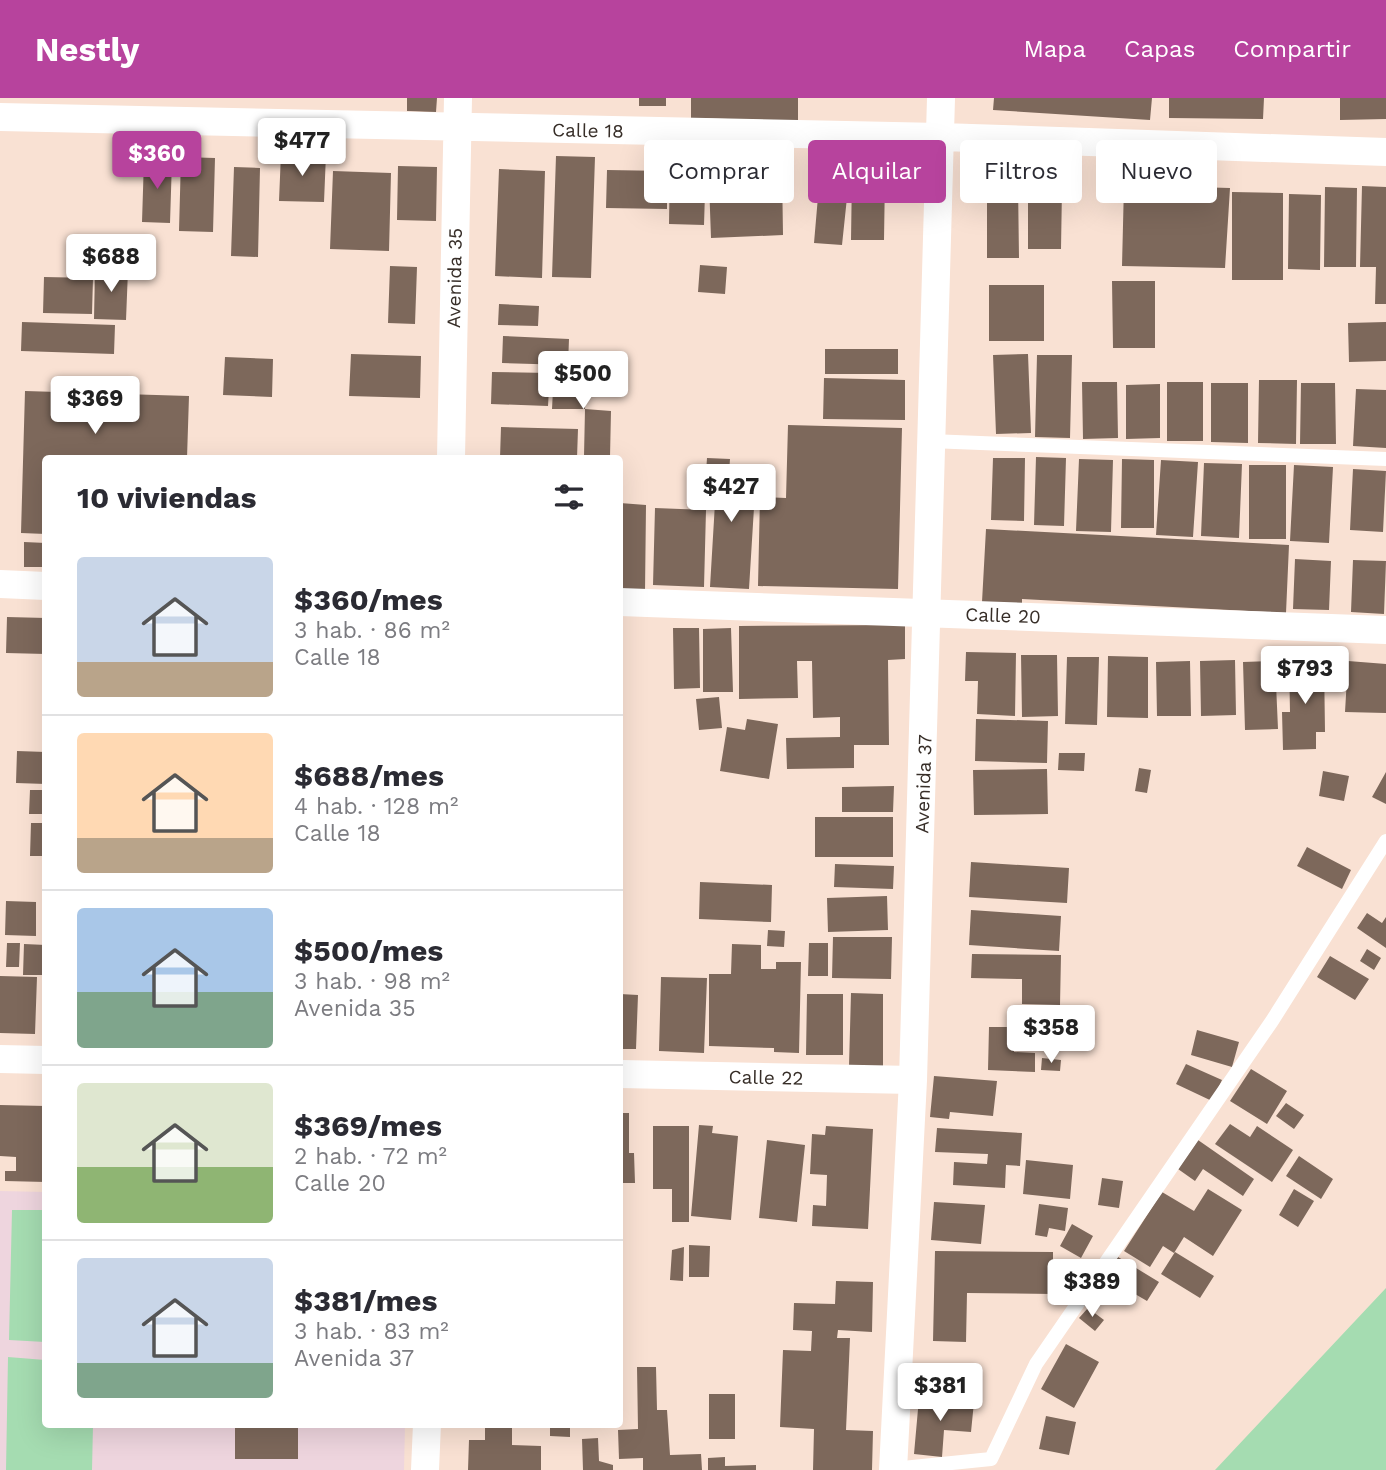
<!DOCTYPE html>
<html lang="es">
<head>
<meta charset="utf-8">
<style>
	:root { --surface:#fff; --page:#f7f7f7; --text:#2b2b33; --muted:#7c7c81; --line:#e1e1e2; --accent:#b7439d }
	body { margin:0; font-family:"Work Sans",sans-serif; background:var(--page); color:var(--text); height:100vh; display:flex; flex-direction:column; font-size:26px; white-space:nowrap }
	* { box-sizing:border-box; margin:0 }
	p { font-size:23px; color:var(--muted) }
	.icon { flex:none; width:38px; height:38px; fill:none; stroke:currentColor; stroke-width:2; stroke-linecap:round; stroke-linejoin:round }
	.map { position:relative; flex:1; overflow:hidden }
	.side { position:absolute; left:42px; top:357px; width:581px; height:973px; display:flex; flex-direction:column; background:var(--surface); border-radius:7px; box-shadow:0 7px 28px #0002 }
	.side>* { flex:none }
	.top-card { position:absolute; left:644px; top:42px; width:637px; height:63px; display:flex; gap:14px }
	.price { position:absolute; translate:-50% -60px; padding:0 16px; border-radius:7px; background:#fff; color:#222; font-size:23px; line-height:46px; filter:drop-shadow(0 2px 4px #0008) }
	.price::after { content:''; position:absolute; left:50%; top:42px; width:21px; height:16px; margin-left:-10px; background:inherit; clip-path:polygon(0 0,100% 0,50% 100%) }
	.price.active { background:var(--accent); color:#fff }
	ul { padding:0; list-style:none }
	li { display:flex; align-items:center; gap:21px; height:175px; padding:0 35px }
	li+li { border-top:2px solid var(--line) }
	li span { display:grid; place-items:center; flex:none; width:196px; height:140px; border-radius:7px; color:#555 }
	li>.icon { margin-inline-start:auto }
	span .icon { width:84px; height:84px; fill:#fffc; stroke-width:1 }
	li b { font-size:30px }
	h2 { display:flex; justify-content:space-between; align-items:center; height:84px; padding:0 35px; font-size:30px }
	.chip { padding:0 24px; border-radius:7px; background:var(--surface); box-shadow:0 7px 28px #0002; font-size:24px; line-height:63px }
	.chip.active { background:var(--accent); color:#fff }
	header { display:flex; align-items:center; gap:42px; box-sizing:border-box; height:98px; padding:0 35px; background:var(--accent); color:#fff }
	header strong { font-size:33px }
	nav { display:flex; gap:38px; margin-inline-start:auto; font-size:24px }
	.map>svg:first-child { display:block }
	.education { fill:#eed5de }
	.green { fill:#a5dcb1 }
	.building { fill:#7d685b }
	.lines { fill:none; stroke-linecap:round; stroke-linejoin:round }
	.lane { stroke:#fff; stroke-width:14 }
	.street { stroke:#fff; stroke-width:28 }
	.labels { text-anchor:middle; stroke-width:7; stroke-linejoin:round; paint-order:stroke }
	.street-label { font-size:19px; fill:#372e28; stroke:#fff }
</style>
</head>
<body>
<header>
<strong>Nestly</strong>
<nav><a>Mapa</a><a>Capas</a><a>Compartir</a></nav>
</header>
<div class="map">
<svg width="1386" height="1372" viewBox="0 0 1386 1372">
	<rect width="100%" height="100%" fill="#f9e1d3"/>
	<path class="education" d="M0 1093 45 1094 46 1326 405 1327 404 1372H0Z"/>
	<path class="green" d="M12 1112H45V1244L9 1242Z
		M1386 1190V1372H1215Z
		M8 1259 45 1262 46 1326 93 1327 92 1372H6Z"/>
	<path class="building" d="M407 0H437L436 14 407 13Z
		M639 0H666V8H639Z
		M691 0H798V23L691 20Z
		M994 0H1152L1150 22 993 12Z
		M1169 0H1264L1263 21 1169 20Z
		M1340 0H1386V21L1340 22Z
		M281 55 326 56 324 104 279 103Z
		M556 58 595 59 591 180 552 179Z
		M181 59 215 60 213 134 179 133Z
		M144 61 172 62 170 125 142 124Z
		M670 61 706 62 704 127 669 126Z
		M398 68 437 69 436 123 397 122Z
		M234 69 260 70 258 159 231 158Z
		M499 71 545 73 542 180 495 178Z
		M607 72 667 73V111L606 110Z
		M782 72 783 137 711 140 709 84 745 83V73Z
		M333 73 391 75 389 153 330 151Z
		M852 76 885 77 884 142H851Z
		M987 86H1018L1019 160H987Z
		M819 87 848 90 842 147 814 145Z
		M1124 87 1230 90 1225 170 1122 168Z
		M1362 88 1386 89V206H1375L1376 169H1360Z
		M1325 89 1357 90 1356 169H1324Z
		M1028 90H1062L1061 151H1028Z
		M1232 94 1283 95V182H1232Z
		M1289 96 1321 97 1320 172 1288 171Z
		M700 167 727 169 725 196 698 194Z
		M390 168 417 169 415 226 388 225Z
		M95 171 128 172 126 222 94 221Z
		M44 179 93 180 92 216 43 215Z
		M1112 183H1155V250H1113Z
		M989 187H1044V243H989Z
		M499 206 539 208 538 228 498 227Z
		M22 224 115 227 114 256 21 253Z
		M1386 224V263L1349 264 1348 225Z
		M503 238 569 241 568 267 502 265Z
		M825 251H898V276H825Z
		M351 256 421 258 420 300 349 298Z
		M1028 256 1031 335 996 336 993 257Z
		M1037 257H1072L1070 340 1035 339Z
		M225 259 273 261 272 299 223 297Z
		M554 272 587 274 585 311 611 313 610 359 584 358 585 311H552Z
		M492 274 550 275 548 308 491 306Z
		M824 280 905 282V322L823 321Z
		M1259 282H1297L1296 346 1258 345Z
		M1082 284H1117L1118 340 1083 341Z
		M1167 284H1203V343H1167Z
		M1211 285H1248V345L1211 344Z
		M1301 285H1335L1336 346H1300Z
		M1160 286V340L1126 341V287Z
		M1356 291 1386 292V350L1353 348Z
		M25 293 189 298 187 360H46V436L21 435Z
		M788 327 902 330 898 491 758 488 760 399 786 400Z
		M501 329 578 331 577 360H500Z
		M1036 359 1066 360 1064 428 1034 427Z
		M707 360 730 361 729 375 756 377 749 491 710 489 715 405 704 404Z
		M993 360H1025L1024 423 991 422Z
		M1079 361 1113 362 1111 434 1076 433Z
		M1122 361 1154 362V430H1121Z
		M1161 362 1198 364 1193 439 1156 437Z
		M1204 365 1242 366 1239 440 1201 438Z
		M1249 367H1286V441H1249Z
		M1294 367 1333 369 1329 445 1290 443Z
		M1353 371 1386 373 1383 434 1350 432Z
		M620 405 646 407 645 494H620Z
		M655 410 706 412 704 489 653 487Z
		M986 431 1289 447 1286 515 1022 501V506L982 504Z
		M24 444 46 445V469H24Z
		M1295 461 1331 463 1329 512 1293 511Z
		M1353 462 1386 463 1384 516 1351 514Z
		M7 519 46 520V556L6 555Z
		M905 527V561L888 562 889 647H854V670L787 671 786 640 840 639V619L813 620 812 563H797L798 600 739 601V528Z
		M673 530H699L700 590 674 591Z
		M731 530 733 594H703V531Z
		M966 554 1016 555 1015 618 977 616 978 583H965Z
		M1021 557H1057L1058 618 1022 619Z
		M1108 558 1148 559V620L1107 619Z
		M1067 559H1099L1097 627 1065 626Z
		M1235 562 1236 617 1201 618 1200 563Z
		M1190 563 1191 618H1157L1156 564Z
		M1275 563 1278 631 1245 632 1243 564Z
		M1289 563H1324L1325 634H1316V651L1283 652 1282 614H1290Z
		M1348 563 1386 566V615L1345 614Z
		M719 599 722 630 699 632 696 601Z
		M747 621 778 626 769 681 720 673 727 629 745 632Z
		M976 621 1048 623 1047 665 975 663Z
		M17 653 46 654V686L16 685Z
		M1059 655H1085L1084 673 1058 672Z
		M1139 670 1151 672 1147 695 1135 693Z
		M1047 671 1048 716 974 717 973 672Z
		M1323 673 1349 678 1344 703 1319 698Z
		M1386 674V706L1372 699Z
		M894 688 893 714H842V689Z
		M30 692H46V716H29Z
		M815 719H893V759H815Z
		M31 725H46V758H30Z
		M1307 749 1351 772 1342 791 1297 768Z
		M971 764 1069 770 1067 805 969 799Z
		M43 766H46V797H42Z
		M835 766 894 768 893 791 834 789Z
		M700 784 772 787 771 824 699 821Z
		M887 798 888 832 828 834 827 800Z
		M6 803 36 804V838L5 837Z
		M971 812 1061 818 1059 853 969 847Z
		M1367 815 1382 825 1386 819V850L1357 830Z
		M768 832 785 833 784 849 767 848Z
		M833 839H892L891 881 832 880Z
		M7 845H20L19 869H6Z
		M809 845H828V878H808Z
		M24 846 46 847V877H23Z
		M732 846 761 847V871H776V864H801L799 955 774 954V950L709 948V876H731Z
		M1367 851 1381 860 1374 872 1360 863Z
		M972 856 1061 857 1060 907 1022 906V881L971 880Z
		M1330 858 1369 881 1355 902 1317 879Z
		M0 878 37 879 35 936 0 935Z
		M661 879 707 880 704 955 659 953Z
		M43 883H46V930H42Z
		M851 895 883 896V968H849Z
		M620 896 638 897 636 951H620Z
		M807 896H843V957H806Z
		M989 929H1015L1014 954 1035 955V974L988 972Z
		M1197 932 1239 944 1232 969 1191 957Z
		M1042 960 1061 962 1060 973 1041 972Z
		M1186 966 1222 982 1212 1003 1176 986Z
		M1251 971 1287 993 1267 1026 1230 1003Z
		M934 978 997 983 993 1018 950 1014 949 1021 930 1019Z
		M1286 1005 1304 1017 1294 1031 1276 1018Z
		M0 1007 46 1008V1084L5 1083V1073H16V1059L0 1058Z
		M620 1015H629V1055H634L635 1085H620Z
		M1230 1026 1250 1039 1257 1028 1293 1052 1272 1084 1215 1046Z
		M699 1027 713 1028 712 1035 738 1038 731 1122 691 1118Z
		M653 1028H689V1124H672V1091H653Z
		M826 1028 873 1031 868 1131 812 1128 813 1107 826 1108 827 1077 810 1076 812 1036 825 1037Z
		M937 1030 1022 1035 1020 1068 1006 1067 1005 1090 953 1087 954 1064 987 1066 988 1056 935 1054Z
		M767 1042 805 1047 797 1124 759 1120Z
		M1198 1042 1254 1081 1243 1098 1203 1071 1195 1083 1178 1071Z
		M1299 1058 1333 1081 1321 1101 1286 1078Z
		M1026 1062 1073 1067 1070 1101 1023 1096Z
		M1102 1080 1123 1083 1119 1110 1098 1107Z
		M1208 1091 1242 1112 1213 1158 1184 1139 1174 1155 1163 1148 1150 1169 1124 1153 1162 1094 1194 1113Z
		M1294 1091 1314 1103 1298 1129 1279 1117Z
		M934 1104 985 1107 981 1146 931 1142Z
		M1039 1106 1068 1110 1065 1133 1049 1130 1047 1139 1035 1137Z
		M1072 1126 1093 1138 1081 1160 1060 1148Z
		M689 1147 710 1148 709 1179H689Z
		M684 1149 683 1183 670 1182 672 1152Z
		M935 1153 1053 1154V1196L967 1195 966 1244 933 1243Z
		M1175 1154 1214 1178 1200 1200 1161 1176Z
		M1118 1159 1159 1184 1147 1203 1106 1179Z
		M836 1183 873 1184 872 1234 838 1232 837 1240H850L846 1332 873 1333 872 1372H813L814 1331 780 1329 783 1252 811 1253 812 1233 793 1232 794 1205 835 1206Z
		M1088 1210 1104 1222 1095 1233 1079 1220Z
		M1066 1246 1099 1264 1074 1310 1041 1291Z
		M637 1269H656L657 1312H667L670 1357 701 1356 702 1372H643V1360L619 1361 618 1332 638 1331Z
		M709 1296H735V1341H709Z
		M919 1300 974 1304 971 1334 944 1332 942 1359 914 1356Z
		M1046 1318 1076 1324 1069 1357 1039 1351Z
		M235 1326H298V1361H235Z
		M485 1326H512V1347L541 1348V1372H468L469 1342H485Z
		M550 1326H570V1339L550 1338Z
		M598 1340 599 1363 613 1367V1372H583L582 1341Z
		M725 1359V1368L756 1367V1372H708V1360Z"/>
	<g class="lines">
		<path class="lane" d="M930 343 1386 361
			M893 1371 991 1361 1036 1266 1272 923 1386 743"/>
		<path class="street" d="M0 19 941 39 1386 54
			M451 360 458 0
			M0 486 46 488
			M620 504 1386 532
			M0 961 46 962
			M620 976 913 982
			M425 1372 427 1326
			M893 1372 913 982 941 0"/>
	</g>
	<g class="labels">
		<g class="street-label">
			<text transform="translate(588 32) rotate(1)" y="7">Calle 18</text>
			<text transform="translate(454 180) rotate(-89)" y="7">Avenida 35</text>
			<text transform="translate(1003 517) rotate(2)" y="7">Calle 20</text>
			<text transform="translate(923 686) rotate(-88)" y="7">Avenida 37</text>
			<text transform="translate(766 979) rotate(1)" y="7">Calle 22</text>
		</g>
	</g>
</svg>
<b class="price" style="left:302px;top:80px">$477</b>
<b class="price active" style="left:157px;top:93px">$360</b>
<b class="price" style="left:111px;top:196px">$688</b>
<b class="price" style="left:583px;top:313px">$500</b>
<b class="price" style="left:95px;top:338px">$369</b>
<b class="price" style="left:731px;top:426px">$427</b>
<b class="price" style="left:1305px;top:608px">$793</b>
<b class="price" style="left:1051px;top:967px">$358</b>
<b class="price" style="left:1092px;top:1221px">$389</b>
<b class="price" style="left:940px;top:1325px">$381</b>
<div class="top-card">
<a class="chip">Comprar</a>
<a class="chip active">Alquilar</a>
<a class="chip">Filtros</a>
<a class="chip">Nuevo</a>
</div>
<section class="side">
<h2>10 viviendas<svg class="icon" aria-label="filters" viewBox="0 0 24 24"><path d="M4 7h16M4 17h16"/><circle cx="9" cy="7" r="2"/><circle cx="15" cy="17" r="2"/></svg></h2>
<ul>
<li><span style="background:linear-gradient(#c9d6e8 75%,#b9a48a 0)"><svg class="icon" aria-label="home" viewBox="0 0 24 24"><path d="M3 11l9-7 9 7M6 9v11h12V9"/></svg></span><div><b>$360/mes</b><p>3 hab. · 86 m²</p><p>Calle 18</p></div></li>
<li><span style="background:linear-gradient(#ffd9b3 75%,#b9a48a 0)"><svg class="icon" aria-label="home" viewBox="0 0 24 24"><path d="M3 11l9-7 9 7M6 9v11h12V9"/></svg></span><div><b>$688/mes</b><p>4 hab. · 128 m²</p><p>Calle 18</p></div></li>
<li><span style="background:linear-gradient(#a9c7e8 60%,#7fa58c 0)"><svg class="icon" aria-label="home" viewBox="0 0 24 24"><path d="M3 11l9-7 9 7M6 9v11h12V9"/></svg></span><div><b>$500/mes</b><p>3 hab. · 98 m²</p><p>Avenida 35</p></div></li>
<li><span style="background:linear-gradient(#dfe7d0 60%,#8fb573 0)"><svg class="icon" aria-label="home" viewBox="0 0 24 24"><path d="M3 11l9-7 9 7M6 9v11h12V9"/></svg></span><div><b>$369/mes</b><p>2 hab. · 72 m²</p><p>Calle 20</p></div></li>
<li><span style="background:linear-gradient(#c9d6e8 75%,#7fa58c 0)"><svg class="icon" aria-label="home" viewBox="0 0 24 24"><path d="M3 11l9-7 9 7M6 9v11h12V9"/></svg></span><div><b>$381/mes</b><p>3 hab. · 83 m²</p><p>Avenida 37</p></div></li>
</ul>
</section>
</div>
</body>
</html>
